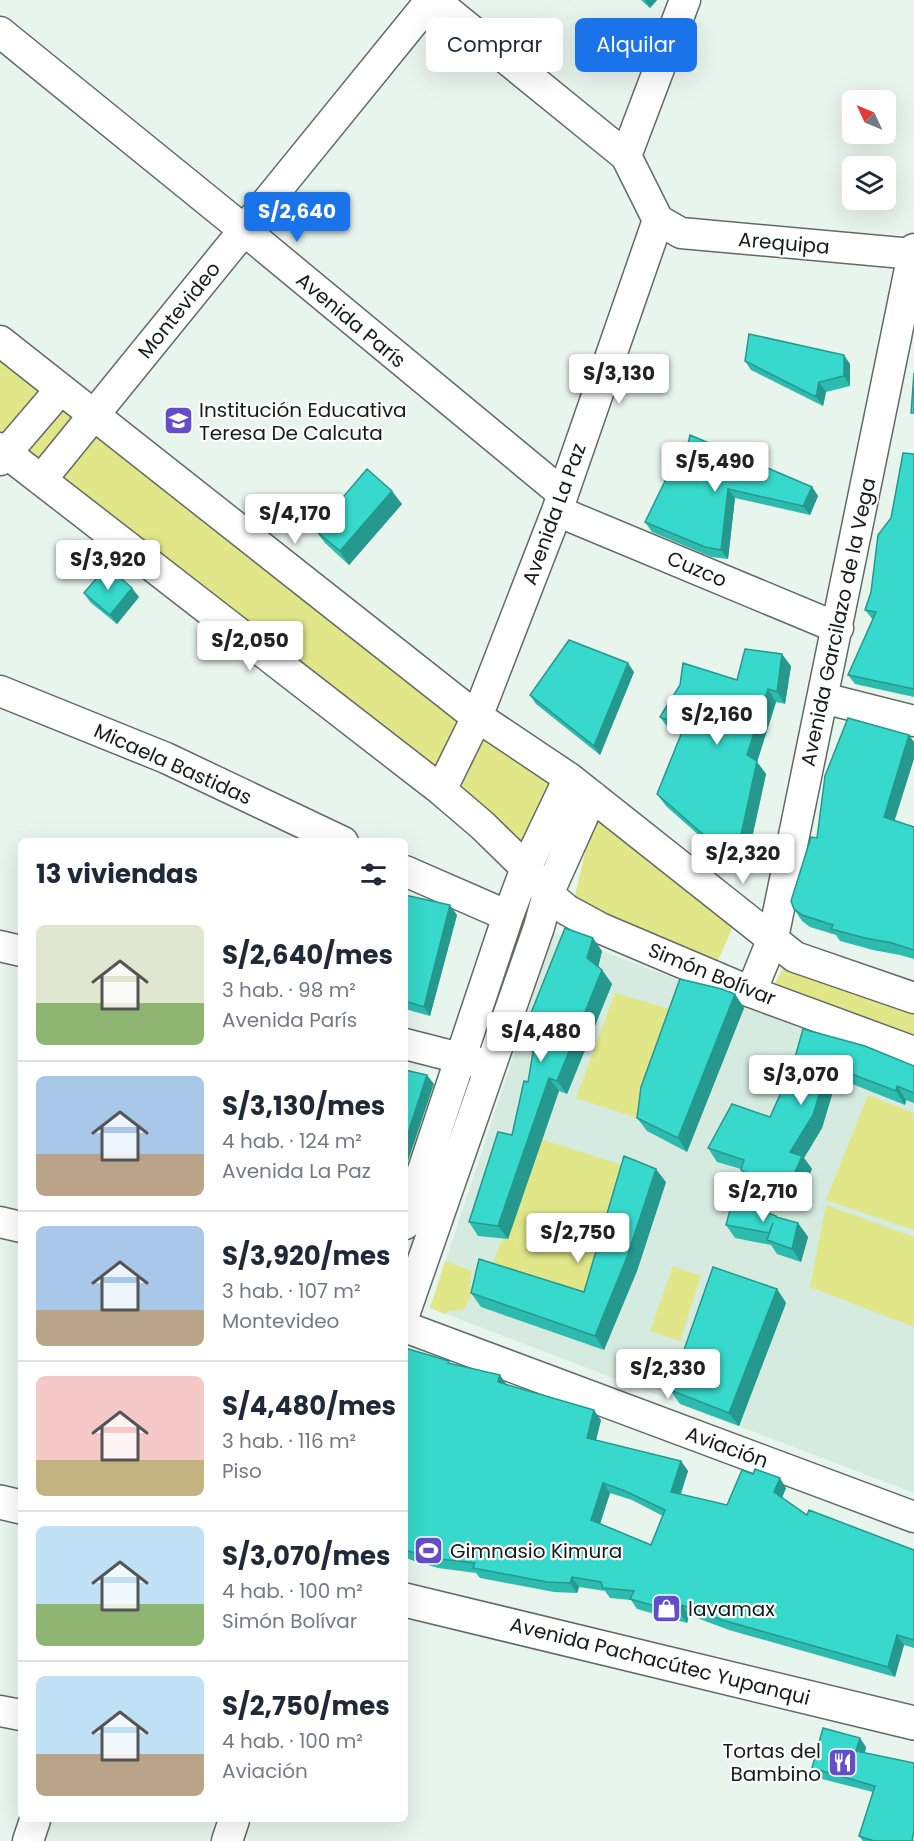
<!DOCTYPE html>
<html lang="es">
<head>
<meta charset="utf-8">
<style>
	:root { --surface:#fff; --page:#f2f2f3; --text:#1f2937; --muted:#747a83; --line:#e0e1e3; --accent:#1a73e8 }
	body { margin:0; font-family:Poppins,sans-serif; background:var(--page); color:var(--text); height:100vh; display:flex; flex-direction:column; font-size:22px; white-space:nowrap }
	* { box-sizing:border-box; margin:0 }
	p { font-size:20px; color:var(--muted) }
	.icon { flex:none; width:33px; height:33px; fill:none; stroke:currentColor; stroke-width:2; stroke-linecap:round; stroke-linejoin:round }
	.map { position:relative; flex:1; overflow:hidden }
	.side { position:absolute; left:18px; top:838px; width:390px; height:984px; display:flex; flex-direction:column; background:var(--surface); border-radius:9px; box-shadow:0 6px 24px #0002 }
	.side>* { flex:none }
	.guide { position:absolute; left:426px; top:18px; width:398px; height:54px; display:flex; gap:12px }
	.needle { width:39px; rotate:314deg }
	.fabs { position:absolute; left:842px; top:90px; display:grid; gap:12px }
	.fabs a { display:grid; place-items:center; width:54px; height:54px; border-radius:9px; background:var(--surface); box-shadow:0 6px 24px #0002; font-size:30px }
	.price { position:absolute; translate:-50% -51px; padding:0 14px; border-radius:6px; background:#fff; color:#222; font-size:20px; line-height:39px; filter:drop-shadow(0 2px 3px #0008) }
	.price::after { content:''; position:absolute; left:50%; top:36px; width:18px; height:14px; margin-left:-9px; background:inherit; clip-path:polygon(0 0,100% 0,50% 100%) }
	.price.on { background:var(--accent); color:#fff }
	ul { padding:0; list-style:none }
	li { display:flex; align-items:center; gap:18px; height:150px; padding:0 18px }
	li+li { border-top:2px solid var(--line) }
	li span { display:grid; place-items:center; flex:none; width:168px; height:120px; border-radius:9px; color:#555 }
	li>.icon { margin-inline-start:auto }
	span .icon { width:72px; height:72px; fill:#fffc; stroke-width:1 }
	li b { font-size:26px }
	h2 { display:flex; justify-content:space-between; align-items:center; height:72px; padding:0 18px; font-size:26px }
	.tag { padding:0 21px; border-radius:9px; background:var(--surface); box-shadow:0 6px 24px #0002; font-size:21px; line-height:54px }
	.tag.on { background:var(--accent); color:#fff }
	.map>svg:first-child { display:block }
	.built { fill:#d6ebe0 }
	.green { fill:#e1e688 }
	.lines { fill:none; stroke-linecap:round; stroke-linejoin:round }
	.minor-casing { stroke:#606b64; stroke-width:33 }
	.major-casing { stroke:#606b64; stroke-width:36 }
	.minor { stroke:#fff; stroke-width:30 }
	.major { stroke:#fff; stroke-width:33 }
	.wall { fill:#2ebbaf; fill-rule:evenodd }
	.shaded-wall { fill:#26988e }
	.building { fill:#36d9cb; stroke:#26988e; stroke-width:1.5; fill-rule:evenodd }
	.labels { text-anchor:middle; stroke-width:4.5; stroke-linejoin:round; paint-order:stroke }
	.street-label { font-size:20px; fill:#161b18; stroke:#fcfffd }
	.poi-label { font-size:20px; fill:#161b18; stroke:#fcfffd; text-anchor:start }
</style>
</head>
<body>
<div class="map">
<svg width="914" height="1841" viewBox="0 0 914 1841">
	<rect width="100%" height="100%" fill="#e8f5ed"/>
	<path class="built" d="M554 933 745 1005 914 1076V1493L430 1308Z"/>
	<path class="green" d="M0 332 569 778 526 868 0 436Z
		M593 817 619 830 736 920 715 967 573 904Z
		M783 968 914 1011V1042L771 991Z
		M615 993 670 1009 637 1118 576 1098Z
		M868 1095 914 1113V1230L826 1200Z
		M541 1139 634 1169 591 1315 489 1273Z
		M826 1205 914 1237V1327L810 1287Z
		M445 1261 472 1271 470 1282 471 1295 464 1309 449 1311 445 1314 430 1308Z
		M673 1266 701 1276 680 1341 650 1331Z"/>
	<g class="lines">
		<defs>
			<path id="minor" d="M434 0 626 156
				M0 32 244 230 563 494
				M658 220 681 233 914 254
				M0 341 469 711 569 778 795 957 914 998
				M0 448 441 790 482 825 526 868 548 894 567 910 600 928 751 992 914 1052
				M0 460 60 390
				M41 480 431 0
				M557 511 838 628
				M0 691 166 758 343 842
				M823 698 914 721
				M441 790 477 717 557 511 658 220 626 156 685 0
				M405 871 508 916
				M0 946 21 951
				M751 992 773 938 914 249
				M405 1044 479 1063
				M0 1222 21 1227
				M405 1224 508 916 526 868 569 778
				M405 1312 539 927 548 894 592 796
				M405 1327 914 1517
				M0 1711 21 1715
				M28 1841 35 1820
				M227 1841 234 1820"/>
			<path id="major" d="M0 1502 21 1507
				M405 1600 914 1723"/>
		</defs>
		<use href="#minor" class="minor-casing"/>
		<use href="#major" class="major-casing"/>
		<use href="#minor" class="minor"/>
		<use href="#major" class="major"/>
	</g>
	<path class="wall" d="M641 0H657L650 8Z
		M745 361 850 364V386L826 392 823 406 751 370Z
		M914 454V697L855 684 848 675 873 620 865 610 871 592 891 518Z
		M680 480 812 487 818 496 810 515 735 498 728 559 711 557 652 532 645 522Z
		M402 504 349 565 325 543 315 530Z
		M84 593 139 597 117 624 90 602Z
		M791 666 785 704 776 702 757 762 766 774 747 861 738 870 666 806 657 794 681 735 669 729 660 717 737 680Z
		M634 672 600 755 536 704 530 695Z
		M895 821 914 827V959L900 955 873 950 840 941 836 935 810 927 802 921 794 909 817 838Z
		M405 887 408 891 407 895 457 915 430 1016 405 1009Z
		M602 951 598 967 602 970 612 984 567 1094 559 1091 508 1239 478 1236 469 1222 512 1135 528 1082 533 1053 531 1051 521 1038Z
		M735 994 744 1008 687 1152 647 1131 637 1118Z
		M865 1046 914 1066V1103L906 1100 905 1105 837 1078 822 1128 804 1158 812 1169 795 1207 750 1184 741 1169 717 1162 708 1148 770 1117 792 1068Z
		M666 1182 637 1271 604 1350 481 1307 471 1293 584 1292Z
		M776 1216 778 1218 798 1223 808 1237 801 1262 777 1254 771 1245 735 1238 726 1225Z
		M777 1289 786 1303 739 1426 680 1404 670 1390Z
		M405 1348 452 1364 601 1420 596 1440 681 1461 688 1471 681 1494 727 1505 786 1488 782 1498 807 1515 914 1550V1648L904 1645 895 1677 729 1630 689 1615 687 1623 637 1609 631 1600 610 1598 605 1591 579 1587 577 1593 554 1592 480 1578 476 1573 438 1568 405 1558ZM610 1493 632 1500 663 1516 651 1545 600 1524Z
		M866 1747 865 1753 914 1841H863L859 1836 873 1792 818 1778 812 1768Z"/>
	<path class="shaded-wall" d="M645 0H657L650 8Z
		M844 355 850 364V386L844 376Z
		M819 382 826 392 823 406 816 397Z
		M812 487 818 496 810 515 803 506Z
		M728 489 735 498 728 559 721 550Z
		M392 491 402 504 349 565 340 551Z
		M132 588 139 597 117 624 110 615Z
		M782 654 791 666 785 704 777 692Z
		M628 663 634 672 600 755 594 746Z
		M768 689 776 702 757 762 766 774 747 861 738 849 747 755Z
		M909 735 914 742V759L892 829 884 817Z
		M405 887 408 891 405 901Z
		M450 905 457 915 430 1016 424 1007Z
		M593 938 602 951 597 972 587 958Z
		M602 970 612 984 567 1094 557 1081Z
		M735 994 744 1008 687 1152 678 1138Z
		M828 1065 837 1078 822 1128 804 1158 812 1169 795 1207 786 1193 790 1152Z
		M427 1075 434 1084 405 1170V1142Z
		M549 1078 559 1091 508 1239 498 1226Z
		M897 1086 906 1100 905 1105 896 1091Z
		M656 1169 666 1182 637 1271 604 1350 595 1336Z
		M798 1223 808 1237 801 1262 792 1249Z
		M777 1289 786 1303 739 1426 729 1413Z
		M500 1375 507 1385 498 1382Z
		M594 1410 601 1420 594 1448 587 1438Z
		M681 1461 688 1471 678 1501 671 1492Z
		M780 1478 786 1488 780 1502 774 1492Z
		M603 1483 610 1493 598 1530 591 1520Z
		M572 1577 579 1587 577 1593 570 1583Z
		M682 1605 689 1615 687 1623 680 1613Z
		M897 1635 904 1645 895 1677 888 1667Z
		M860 1738 866 1747 863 1760 856 1751Z"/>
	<path class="building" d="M749 334 844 355V376L819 382 816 397 745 361Z
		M914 373V413H911Z
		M690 435 812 487 803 506 728 489 721 550 705 547 645 522 667 477 680 480Z
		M903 453 914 454V689L848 675 876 612 865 610 871 592 878 535 891 518Z
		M367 469 392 491 340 551 315 530Z
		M107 566 132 588 110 615 84 593Z
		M569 640 628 663 594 746 530 695Z
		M745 649 782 654 777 692 768 689 747 755 757 761 738 849 730 858 657 794 684 727 660 717 680 685 683 663 737 680Z
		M848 718 909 735 884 817 914 827V950L892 943 865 938 831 929 833 925 802 915 794 909 791 901 811 837 817 838 825 776Z
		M405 895 450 905 424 1007 405 1001Z
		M565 928 593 938 587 958 602 970 557 1081 549 1078 498 1226 469 1222 498 1132 512 1135 524 1081 528 1082 534 1046 521 1038Z
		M680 979 722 989 735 994 678 1138 637 1118 641 1087Z
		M803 1029 865 1046 914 1066V1093L897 1086 896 1091 828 1065 813 1115 790 1152 802 1156 786 1193 741 1170 744 1160 708 1148 732 1104 770 1117 792 1068Z
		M405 1070 427 1075 405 1142Z
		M624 1156 656 1169 627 1257 595 1336 471 1293 479 1259 584 1292Z
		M733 1199 776 1216V1217L798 1223 792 1249 767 1240 773 1223 769 1233 726 1225Z
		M713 1267 777 1289 729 1413 670 1390Z
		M405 1348 449 1361 448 1363 500 1375 498 1382 594 1410 587 1438 681 1461 671 1492 727 1505 742 1470 753 1474 755 1469 780 1478 774 1492 807 1515 809 1510 914 1550V1640L897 1635 888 1667 722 1620 682 1605 680 1613 630 1599 634 1591 603 1588 601 1582 572 1577 570 1583 547 1582 473 1568 475 1563 431 1558 405 1550ZM603 1483 625 1491 665 1510 651 1545 591 1520Z
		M823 1728 860 1738 856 1751 914 1763V1831L912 1841H874L859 1836 875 1786 812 1768Z"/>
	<defs>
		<symbol id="school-square" viewBox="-11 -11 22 22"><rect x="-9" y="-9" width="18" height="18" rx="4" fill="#634ec7" stroke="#fcfffd"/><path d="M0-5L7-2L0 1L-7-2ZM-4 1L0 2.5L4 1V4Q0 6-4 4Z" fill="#fff"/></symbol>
		<symbol id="stadium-square" viewBox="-11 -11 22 22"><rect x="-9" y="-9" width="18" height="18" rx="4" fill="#634ec7" stroke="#fcfffd"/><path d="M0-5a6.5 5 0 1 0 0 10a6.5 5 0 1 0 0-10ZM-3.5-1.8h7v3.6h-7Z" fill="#fff"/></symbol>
		<symbol id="shop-square" viewBox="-11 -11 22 22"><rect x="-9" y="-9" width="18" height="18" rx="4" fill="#634ec7" stroke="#fcfffd"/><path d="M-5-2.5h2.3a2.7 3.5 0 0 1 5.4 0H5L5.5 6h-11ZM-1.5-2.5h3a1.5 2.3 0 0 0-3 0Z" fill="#fff"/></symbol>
		<symbol id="restaurant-square" viewBox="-11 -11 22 22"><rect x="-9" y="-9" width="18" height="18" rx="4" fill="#634ec7" stroke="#fcfffd"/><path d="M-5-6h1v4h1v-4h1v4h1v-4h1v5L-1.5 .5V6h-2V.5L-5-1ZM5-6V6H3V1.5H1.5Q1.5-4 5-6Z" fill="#fff"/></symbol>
	</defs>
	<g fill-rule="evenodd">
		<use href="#school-square" x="162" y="404" width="33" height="33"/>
		<use href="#stadium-square" x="412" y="1534" width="33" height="33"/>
		<use href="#shop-square" x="650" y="1592" width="33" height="33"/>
		<use href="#restaurant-square" x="826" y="1746" width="33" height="33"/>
	</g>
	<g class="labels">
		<g class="street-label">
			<text transform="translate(784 243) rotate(5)" y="7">Arequipa</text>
			<text transform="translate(179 310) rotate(-51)" y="7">Montevideo</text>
			<text transform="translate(351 320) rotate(40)" y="7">Avenida París</text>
			<text transform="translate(554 514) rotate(-70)" y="7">Avenida La Paz</text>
			<text transform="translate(697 569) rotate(23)" y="7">Cuzco</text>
			<text transform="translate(838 622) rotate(-78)" y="7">Avenida Garcilazo de la Vega</text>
			<text transform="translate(173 764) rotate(24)" y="7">Micaela Bastidas</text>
			<text transform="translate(712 974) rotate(22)" y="7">Simón Bolívar</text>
			<text transform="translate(727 1447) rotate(20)" y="7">Aviación</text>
			<text transform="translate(660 1661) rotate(14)" y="7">Avenida Pachacútec Yupanqui</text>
		</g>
		<g class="poi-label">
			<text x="199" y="417">Institución Educativa<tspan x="199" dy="23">Teresa De Calcuta</tspan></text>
			<text x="450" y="1558">Gimnasio Kimura</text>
			<text x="688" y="1616">lavamax</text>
			<text x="821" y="1758" text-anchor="end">Tortas del<tspan x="821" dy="23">Bambino</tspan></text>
		</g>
	</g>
</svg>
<div class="fabs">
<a><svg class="needle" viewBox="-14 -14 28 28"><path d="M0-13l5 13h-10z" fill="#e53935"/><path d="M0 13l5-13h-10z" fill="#747a83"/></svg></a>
<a><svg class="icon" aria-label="layers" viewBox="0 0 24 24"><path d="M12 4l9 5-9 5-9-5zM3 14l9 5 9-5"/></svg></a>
</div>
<b class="price on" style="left:297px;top:243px">S/2,640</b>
<b class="price" style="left:619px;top:405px">S/3,130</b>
<b class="price" style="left:715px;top:493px">S/5,490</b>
<b class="price" style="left:295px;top:545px">S/4,170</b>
<b class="price" style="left:108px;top:591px">S/3,920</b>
<b class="price" style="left:250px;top:672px">S/2,050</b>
<b class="price" style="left:717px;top:746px">S/2,160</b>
<b class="price" style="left:743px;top:885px">S/2,320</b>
<b class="price" style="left:541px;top:1063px">S/4,480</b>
<b class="price" style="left:801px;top:1106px">S/3,070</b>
<b class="price" style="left:763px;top:1223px">S/2,710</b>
<b class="price" style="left:578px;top:1264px">S/2,750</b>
<b class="price" style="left:668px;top:1400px">S/2,330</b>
<div class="guide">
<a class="tag">Comprar</a>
<a class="tag on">Alquilar</a>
</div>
<section class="side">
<h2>13 viviendas<svg class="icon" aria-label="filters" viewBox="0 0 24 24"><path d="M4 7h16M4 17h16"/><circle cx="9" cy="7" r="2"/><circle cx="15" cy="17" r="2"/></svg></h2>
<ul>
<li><span style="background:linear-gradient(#dfe7d0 65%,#8fb573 0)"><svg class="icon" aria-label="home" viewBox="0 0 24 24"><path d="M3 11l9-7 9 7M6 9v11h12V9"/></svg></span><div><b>S/2,640/mes</b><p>3 hab. · 98 m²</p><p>Avenida París</p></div></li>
<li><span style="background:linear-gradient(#a9c7e8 65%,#b9a48a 0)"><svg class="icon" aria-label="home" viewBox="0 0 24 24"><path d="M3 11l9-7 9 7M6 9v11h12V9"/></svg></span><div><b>S/3,130/mes</b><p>4 hab. · 124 m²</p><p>Avenida La Paz</p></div></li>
<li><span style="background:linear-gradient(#a9c7e8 70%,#b9a48a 0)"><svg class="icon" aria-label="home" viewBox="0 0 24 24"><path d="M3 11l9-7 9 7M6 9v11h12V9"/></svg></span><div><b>S/3,920/mes</b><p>3 hab. · 107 m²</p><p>Montevideo</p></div></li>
<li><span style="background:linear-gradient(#f6c9c9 70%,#c2b280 0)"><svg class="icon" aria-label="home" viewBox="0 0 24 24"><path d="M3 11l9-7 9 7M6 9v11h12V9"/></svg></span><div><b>S/4,480/mes</b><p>3 hab. · 116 m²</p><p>Piso</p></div></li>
<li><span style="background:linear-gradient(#bfe0f5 65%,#8fb573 0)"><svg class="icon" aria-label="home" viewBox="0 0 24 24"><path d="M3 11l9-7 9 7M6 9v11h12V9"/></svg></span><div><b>S/3,070/mes</b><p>4 hab. · 100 m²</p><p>Simón Bolívar</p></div></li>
<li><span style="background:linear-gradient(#bfe0f5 65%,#b9a48a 0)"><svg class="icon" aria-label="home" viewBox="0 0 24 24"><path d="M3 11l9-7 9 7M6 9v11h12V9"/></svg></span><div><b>S/2,750/mes</b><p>4 hab. · 100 m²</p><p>Aviación</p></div></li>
</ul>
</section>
</div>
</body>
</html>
